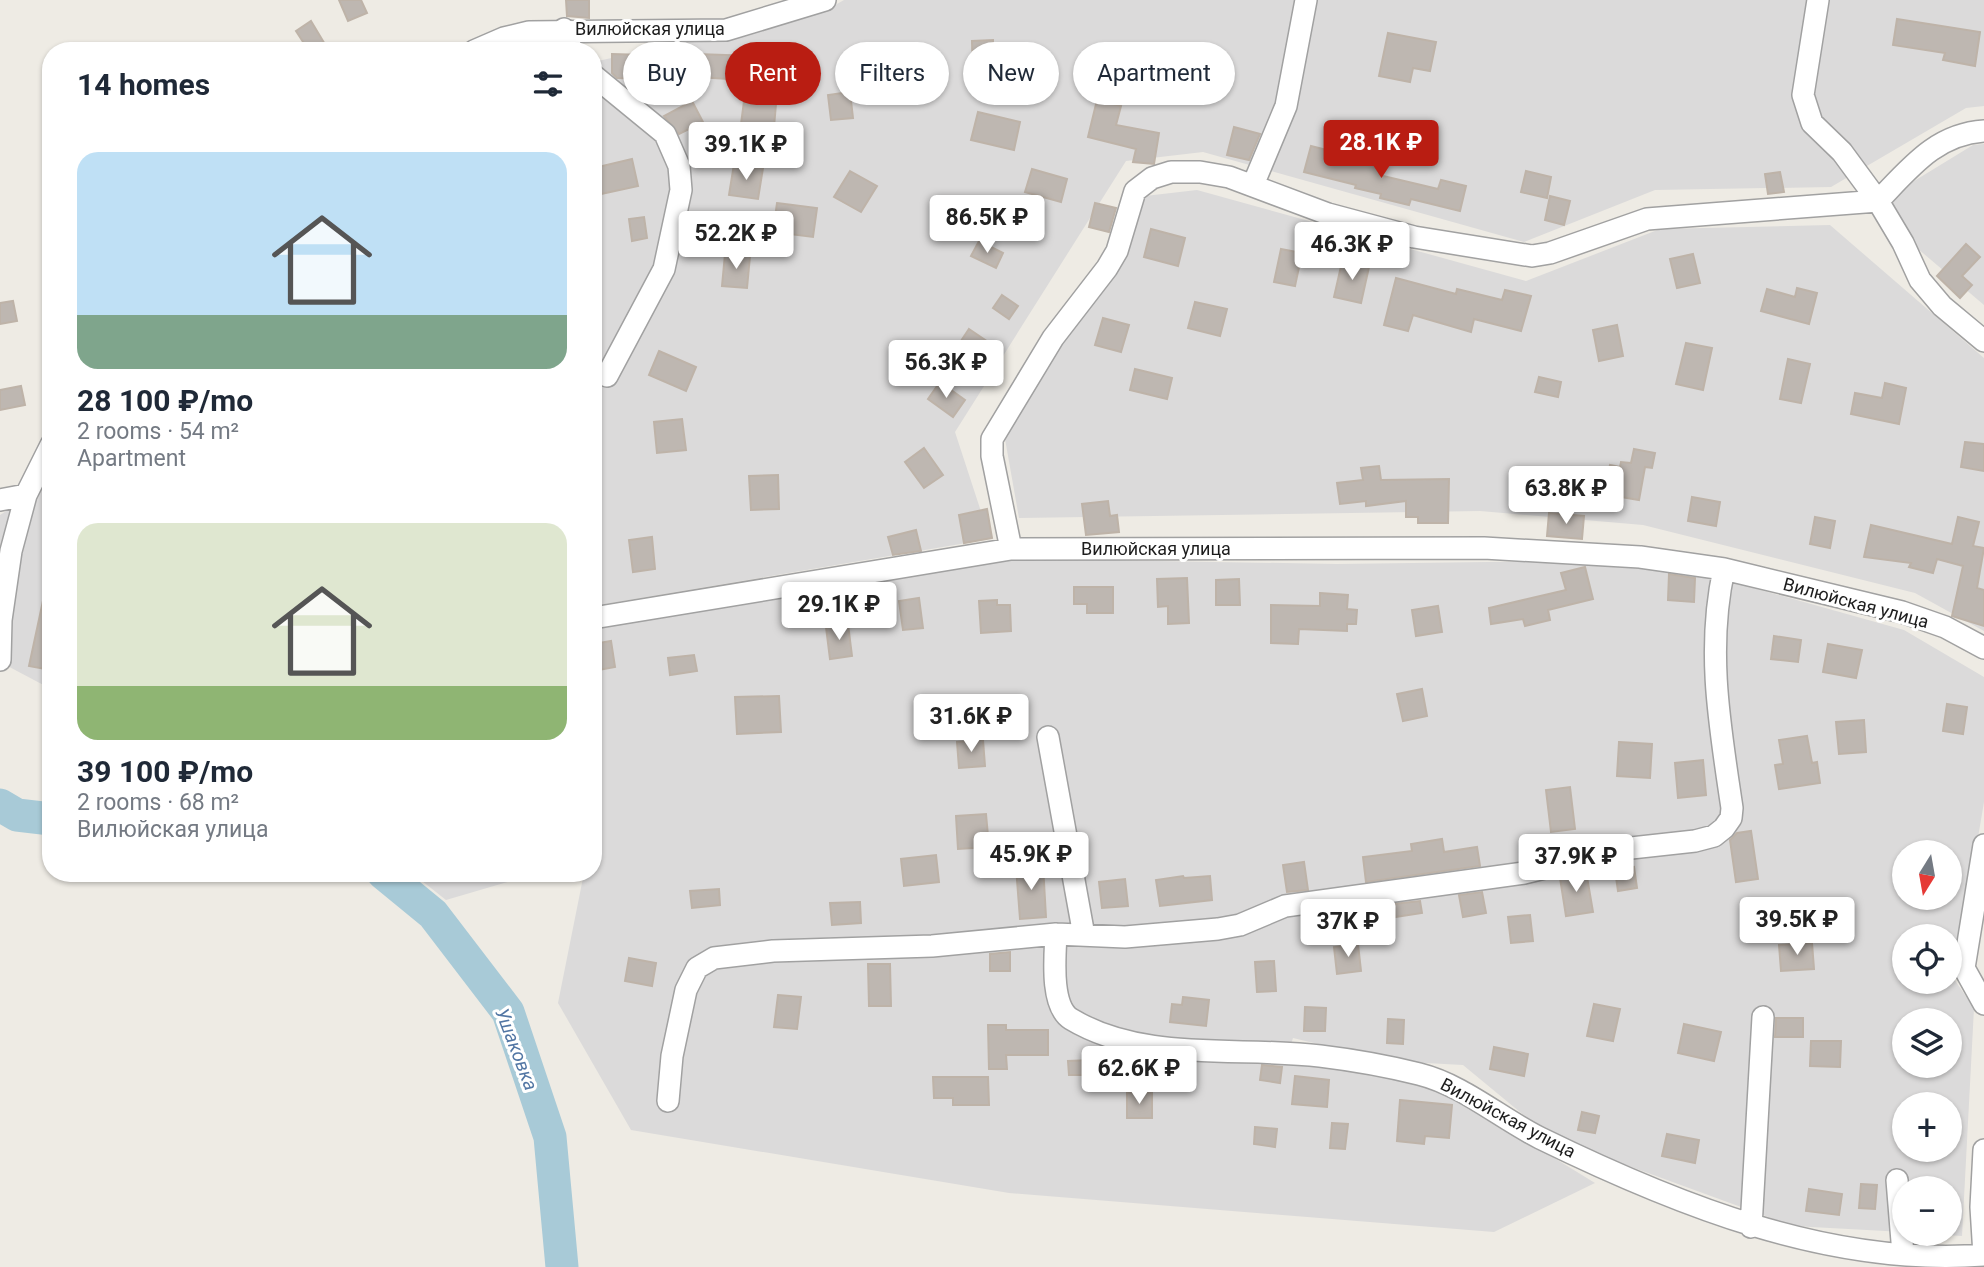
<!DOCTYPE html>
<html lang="en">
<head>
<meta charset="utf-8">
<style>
	:root { --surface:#fff; --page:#f2f2f3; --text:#1f2937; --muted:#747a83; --accent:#b91d12 }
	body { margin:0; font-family:Roboto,sans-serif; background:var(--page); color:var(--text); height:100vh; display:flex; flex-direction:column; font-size:26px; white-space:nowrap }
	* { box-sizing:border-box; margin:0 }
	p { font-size:23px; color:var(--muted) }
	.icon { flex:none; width:38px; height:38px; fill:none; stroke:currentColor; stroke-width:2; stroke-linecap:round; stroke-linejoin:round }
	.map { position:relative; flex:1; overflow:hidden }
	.drawer { position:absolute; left:42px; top:42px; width:560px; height:840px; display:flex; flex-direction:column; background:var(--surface); border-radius:28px; box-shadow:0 2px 5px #0004 }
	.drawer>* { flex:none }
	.top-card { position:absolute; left:623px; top:42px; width:665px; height:63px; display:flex; gap:14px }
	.needle { width:46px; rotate:191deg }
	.controls { position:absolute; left:1892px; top:840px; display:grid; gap:14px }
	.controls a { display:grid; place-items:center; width:70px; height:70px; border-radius:50%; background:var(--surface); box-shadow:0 2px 5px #0004; font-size:35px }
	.price { position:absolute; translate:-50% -60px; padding:0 16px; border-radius:7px; background:#fff; color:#222; font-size:23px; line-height:46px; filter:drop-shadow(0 2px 4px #0008) }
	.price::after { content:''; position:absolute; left:50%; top:42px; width:21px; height:16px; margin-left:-10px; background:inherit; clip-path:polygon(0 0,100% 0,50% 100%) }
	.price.current { background:var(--accent); color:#fff }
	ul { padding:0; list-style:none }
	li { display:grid; align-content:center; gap:14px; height:371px; padding:0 35px }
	li span { display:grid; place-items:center; height:217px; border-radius:21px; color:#555 }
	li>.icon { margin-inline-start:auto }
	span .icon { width:126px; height:126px; fill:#fffc; stroke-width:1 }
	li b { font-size:30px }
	h2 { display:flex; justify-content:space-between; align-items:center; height:84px; padding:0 35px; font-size:30px }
	.chip { padding:0 24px; border-radius:32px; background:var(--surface); box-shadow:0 2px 5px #0004; font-size:24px; line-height:63px }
	.chip.current { background:var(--accent); color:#fff }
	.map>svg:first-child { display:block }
	.residential { fill:#dbdada; fill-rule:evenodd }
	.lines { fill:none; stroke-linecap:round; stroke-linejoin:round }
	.river { stroke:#a8cad7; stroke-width:33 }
	.building { fill:#beb7b1; stroke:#beb3a8; stroke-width:2 }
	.minor-casing { stroke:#a1a1a1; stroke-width:24 }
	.minor { stroke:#fff; stroke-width:21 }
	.labels { text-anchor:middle; stroke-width:6; stroke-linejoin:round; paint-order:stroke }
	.street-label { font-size:18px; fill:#1d1d1d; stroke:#fff }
	.water-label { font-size:19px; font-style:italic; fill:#5276a4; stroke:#fff }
</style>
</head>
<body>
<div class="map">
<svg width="1984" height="1267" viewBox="0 0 1984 1267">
	<rect width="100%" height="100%" fill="#eeebe4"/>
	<path class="residential" d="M844 0H1984V106L1966 108 1831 187 1655 190 1524 242 1203 152 1126 161 955 432 990 539 593 606V62L821 13Z
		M1984 144V305L1870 208 1973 145Z
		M1197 190 1526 281 1660 229 1830 225 1984 358V631L1915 593 1643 525 1480 511 1019 518 1005 439 1145 196Z
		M51 434V689L0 662V515L11 508Z
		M985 558 1337 564 1575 561 1696 572 1904 630 1984 677V802L1954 979 1974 1008 1962 1236 1928 1234H1950V1188H1904V1232L1793 1226 1585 1150 1531 1121 1463 1065 1389 1061 1293 1038 1286 1060 1381 1073 1445 1091 1595 1183 1494 1232 1009 1193 631 1130 558 1003 584 873H593V627ZM1904 852H1950V898H1904ZM1904 936H1950V982H1904ZM1904 1020H1950V1066H1904ZM1904 1104H1950V1150H1904Z
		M412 873H538L446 900Z"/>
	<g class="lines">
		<path class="river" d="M0 805 17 815 51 819
			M383 873 433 914 508 1012 550 1137 562 1267"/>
	</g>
	<path class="building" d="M339 0H361L367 13 348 21Z
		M566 0H589V18L567 16Z
		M1897 19 1980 32 1975 66 1943 60 1945 53 1893 45Z
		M311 21 329 51H309L296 31Z
		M1388 33 1436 42 1430 71 1413 68 1410 82 1379 76Z
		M993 40 994 85 973 86 972 41Z
		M755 48 788 50 787 73 730 70 729 79 696 77 697 54 755 56Z
		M612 54 645 55 644 79 617 78 612 73Z
		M850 92 853 118 831 120 828 95Z
		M1097 100 1121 106 1116 125 1159 133 1154 164 1133 162 1136 149 1088 137Z
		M692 101 703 122 679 134 664 116Z
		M744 101 776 104 774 127 741 124Z
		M978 112 1020 122 1014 150 971 140Z
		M1234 127 1260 134 1249 160 1227 155Z
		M1311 146 1362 159 1363 155 1382 160 1379 175 1438 189 1441 180 1466 186 1460 211 1411 199 1409 205 1380 198 1381 194 1355 188 1356 185 1304 172Z
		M632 159 638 186 601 194 594 168Z
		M734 164 763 168 758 199 729 195Z
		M1032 169 1067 179 1061 202 1025 192Z
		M850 171 877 186 861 212 834 197Z
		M1526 171 1551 177 1547 198 1521 192Z
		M1780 172 1784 192 1768 194 1765 174Z
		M1550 196 1570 201 1564 225 1545 220Z
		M777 203 817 208 813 237 773 232Z
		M1095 203 1116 208 1109 232 1089 227Z
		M644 217 647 238 632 241 629 219Z
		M1151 229 1185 238 1178 266 1144 257Z
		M979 241 1003 253 996 268 971 256Z
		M1966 244 1980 257 1962 276 1972 285 1960 298 1937 276Z
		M1281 249 1302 253 1295 286 1274 282Z
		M725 254 750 256 747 288 722 286Z
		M1693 254 1700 283 1677 288 1670 259Z
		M1342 262 1369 267 1361 303 1334 297Z
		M1396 278 1456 294 1457 289 1502 300 1505 290 1531 296 1521 331 1474 319 1471 332 1413 315 1408 331 1384 325Z
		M1797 288 1817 293 1809 324 1761 311 1767 289 1795 297Z
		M1002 295 1018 306 1009 319 993 308Z
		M13 301 17 321 0 324V303Z
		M1195 302 1227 309 1220 336 1188 328Z
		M1103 318 1129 325 1121 352 1095 345Z
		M1617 325 1623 356 1599 361 1593 330Z
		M969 329 1000 350 988 368 957 347Z
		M1686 343 1712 348 1703 390 1676 384Z
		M659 351 696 367 686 391 649 375Z
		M1788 359 1810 364 1801 403 1780 399Z
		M1135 369 1172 378 1167 399 1130 390Z
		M1539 377 1561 382 1558 397 1535 392Z
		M940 382 965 400 953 417 928 399Z
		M1885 383 1906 388 1899 424 1851 414 1855 393 1882 398Z
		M21 386 25 405 0 410V390Z
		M682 419 686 450 657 453 654 422Z
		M1965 442 1984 444V471L1961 467Z
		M924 448 943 475 924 488 905 462Z
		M1634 449 1655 453 1652 468 1645 467 1639 500 1615 496 1617 481 1607 479 1610 465 1620 467 1621 462 1631 463Z
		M1379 466 1381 480 1449 479 1448 523H1418V517H1406V501L1366 506V501L1340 504 1337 483 1363 480 1361 468Z
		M778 475 779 509 751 510 749 476Z
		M1692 497 1720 502 1716 526 1688 521Z
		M1108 501 1110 516 1117 515 1119 532 1086 535 1082 504Z
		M987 509 992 538 964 543 959 515Z
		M1549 513 1584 516 1582 539 1547 536Z
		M1815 517 1835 521 1830 548 1810 544Z
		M1958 517 1979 522 1973 546 1984 548 1977 588 1984 590V626L1952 616 1963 566 1937 559 1933 573 1909 567 1911 563 1864 557 1871 525 1952 544Z
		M916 530 921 551 893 555 888 537Z
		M652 537 655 569 633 572 629 540Z
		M1585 567 1593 599 1548 610 1550 620 1525 626 1523 619 1491 624 1489 608 1566 590 1561 573Z
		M1669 574 1695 578 1694 602 1668 600Z
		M1187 578 1189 623 1168 624V606L1158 607 1157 579Z
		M1239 579 1240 605H1216V580Z
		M1074 587H1113V613H1087V604H1074Z
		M1320 593 1348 595 1347 609 1357 610 1356 624H1347V631L1299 629 1298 644 1271 643V605L1320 606Z
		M44 596 51 597V670L29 666Z
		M919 598 923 628 903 630 899 601Z
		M997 600V605H1010L1011 631 981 633 979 601Z
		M1438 606 1442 632 1416 636 1412 610Z
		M848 624 852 656 830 659 826 627Z
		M1774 636 1801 640 1798 662 1771 659Z
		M611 641 615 667 593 671V644Z
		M1828 644 1862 650 1856 678 1823 672Z
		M694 655 697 671 670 675 668 658Z
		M1422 689 1427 716 1403 721 1397 694Z
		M779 696 781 732 737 734 735 697Z
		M1947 704 1967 707 1963 734 1943 731Z
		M1864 720 1866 752 1839 754 1836 722Z
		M1807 736 1812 763 1817 762 1820 783 1779 789 1775 765 1783 764 1779 740Z
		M983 740 985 766 959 768 957 742Z
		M1619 742 1652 744 1650 778 1617 776Z
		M1703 760 1706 795 1678 798 1675 763Z
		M1570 787 1575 829 1551 832 1546 790Z
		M986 814 989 847 958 849 956 816Z
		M1751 831 1758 879 1736 882 1730 840 1737 833Z
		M1442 839 1444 852 1477 847 1480 866 1366 882 1363 857 1412 851 1411 844Z
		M936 855 939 882 904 886 901 859Z
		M1304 862 1308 890 1287 892 1283 865Z
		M1043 865 1046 917 1020 919 1016 867Z
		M1634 867 1637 888 1618 891 1615 870Z
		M1586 871 1593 912 1566 916 1560 878Z
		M1183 876 1184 878 1210 876 1212 900 1160 906 1156 880Z
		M1125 879 1128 906 1102 908 1099 882Z
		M719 889 720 905 692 908 690 891Z
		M1482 892 1486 913 1463 917 1459 895Z
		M1420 901 1422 913 1395 917 1393 904Z
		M860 902 861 923 832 925 830 903Z
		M1530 915 1533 941 1511 943 1508 917Z
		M1812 943 1814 969 1781 971 1779 945Z
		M1358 944 1361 971 1337 974 1334 947Z
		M1010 952V971H990V954Z
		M629 958 656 963 652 986 625 981Z
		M1274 961 1276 991 1257 992 1255 962Z
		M868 964H890L891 1006H869Z
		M778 995 801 997 797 1029 774 1027Z
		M1183 997 1209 1000 1206 1026 1170 1022 1172 1004 1182 1005Z
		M1594 1004 1620 1009 1613 1041 1587 1036Z
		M1305 1007 1326 1008 1325 1031H1304Z
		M1776 1018H1803V1037H1775Z
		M1388 1019 1404 1020 1403 1044 1387 1043Z
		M1684 1024 1721 1032 1714 1061 1678 1053Z
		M988 1025H1006V1030H1048V1055H1006L1007 1069H989Z
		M1811 1041H1841L1840 1067 1810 1066Z
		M1494 1047 1528 1054 1524 1076 1490 1069Z
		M1091 1060V1075H1069L1068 1061Z
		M1262 1065 1282 1067 1280 1083 1260 1080Z
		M1295 1076 1329 1080 1327 1107 1292 1104Z
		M933 1077H988L989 1105H953V1098H934Z
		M1127 1093H1152V1118H1127Z
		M1400 1100 1452 1105 1449 1138 1425 1136 1424 1144 1397 1141Z
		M1582 1112 1599 1116 1595 1133 1578 1130Z
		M1332 1123 1348 1124 1345 1149 1330 1148Z
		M1255 1127 1277 1129 1275 1147 1254 1144Z
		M1667 1134 1699 1140 1695 1163 1662 1156Z
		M1861 1184 1877 1185 1875 1209 1859 1208Z
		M1809 1189 1842 1194 1839 1215 1806 1211Z"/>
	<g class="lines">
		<defs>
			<path id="minor" d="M1818 0 1803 95 1812 123 1842 152 1878 201 1903 243 1920 280 1942 306 1984 341
				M564 29 572 51
				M474 51 504 38 529 32 726 30 825 0
				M593 75 665 134 679 166 681 190 664 269 607 376
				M1253 185 1286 106 1306 0
				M0 500 26 495
				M1011 549 992 456V439L1053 338 1107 268 1117 251 1135 191 1152 178 1171 172H1200L1229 177 1328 214 1414 237 1532 256 1550 253 1647 219 1878 201C1910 168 1936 134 1984 131
				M593 618 1011 549 1484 548 1640 557 1724 569 1902 612 1945 627 1984 648
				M0 660 1 620 11 551 26 495 51 445
				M1048 737 1083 930 1087 935
				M1984 845 1964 968 1984 1004
				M1056 934C1055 956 1050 1006 1071 1019 1144 1063 1240 1046 1320 1056 1353 1060 1387 1066 1419 1074 1463 1085 1500 1118 1540 1138 1675 1204 1830 1267 1984 1255
				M668 1101 672 1056 686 990 697 968 714 958 773 951 932 946 1056 934 1125 937 1218 929 1240 925 1285 906 1524 873 1622 849 1695 841 1714 836 1724 828 1731 818 1732 808C1720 727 1706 650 1724 569
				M1897 1180 1903 1254
				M1751 1227 1763 1017
				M1984 1255 1981 1207 1984 1150"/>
		</defs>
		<use href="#minor" class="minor-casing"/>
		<use href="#minor" class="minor"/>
	</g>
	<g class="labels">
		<g class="street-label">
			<text x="650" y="35">Вилюйская улица</text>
			<text x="1156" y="555">Вилюйская улица</text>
			<text transform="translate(1856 603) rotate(15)" y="6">Вилюйская улица</text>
			<text transform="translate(1508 1118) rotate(28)" y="6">Вилюйская улица</text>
		</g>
		<g class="water-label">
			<text transform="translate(517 1049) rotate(69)" y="7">Ушаковка</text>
		</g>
	</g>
</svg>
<div class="controls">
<a><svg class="needle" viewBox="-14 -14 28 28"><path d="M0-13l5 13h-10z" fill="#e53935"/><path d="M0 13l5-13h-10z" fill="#747a83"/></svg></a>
<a><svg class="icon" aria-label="locate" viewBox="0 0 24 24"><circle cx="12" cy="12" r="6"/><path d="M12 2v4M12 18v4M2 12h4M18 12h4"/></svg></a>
<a><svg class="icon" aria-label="layers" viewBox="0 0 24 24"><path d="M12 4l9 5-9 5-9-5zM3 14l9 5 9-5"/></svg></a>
<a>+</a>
<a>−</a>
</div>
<b class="price current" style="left:1381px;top:180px">28.1K ₽</b>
<b class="price" style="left:746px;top:182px">39.1K ₽</b>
<b class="price" style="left:987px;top:255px">86.5K ₽</b>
<b class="price" style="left:736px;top:271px">52.2K ₽</b>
<b class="price" style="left:1352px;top:282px">46.3K ₽</b>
<b class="price" style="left:946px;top:400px">56.3K ₽</b>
<b class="price" style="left:1566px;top:526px">63.8K ₽</b>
<b class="price" style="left:839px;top:642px">29.1K ₽</b>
<b class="price" style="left:971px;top:754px">31.6K ₽</b>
<b class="price" style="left:1031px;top:892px">45.9K ₽</b>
<b class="price" style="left:1576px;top:894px">37.9K ₽</b>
<b class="price" style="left:1797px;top:957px">39.5K ₽</b>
<b class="price" style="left:1348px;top:959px">37K ₽</b>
<b class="price" style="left:1139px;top:1106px">62.6K ₽</b>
<div class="top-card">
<a class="chip">Buy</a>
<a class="chip current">Rent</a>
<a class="chip">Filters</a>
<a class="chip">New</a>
<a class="chip">Apartment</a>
</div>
<section class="drawer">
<h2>14 homes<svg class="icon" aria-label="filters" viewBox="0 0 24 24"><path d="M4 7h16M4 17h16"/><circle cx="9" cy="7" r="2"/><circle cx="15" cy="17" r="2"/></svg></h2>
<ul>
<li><span style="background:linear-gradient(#bfe0f5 75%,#7fa58c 0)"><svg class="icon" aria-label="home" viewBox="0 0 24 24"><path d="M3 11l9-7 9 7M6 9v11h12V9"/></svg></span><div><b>28 100 ₽/mo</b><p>2 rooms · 54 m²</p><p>Apartment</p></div></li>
<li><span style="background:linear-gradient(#dfe7d0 75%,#8fb573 0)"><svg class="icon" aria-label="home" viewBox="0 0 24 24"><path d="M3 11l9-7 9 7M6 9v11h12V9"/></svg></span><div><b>39 100 ₽/mo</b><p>2 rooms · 68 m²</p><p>Вилюйская улица</p></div></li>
</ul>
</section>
</div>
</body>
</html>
